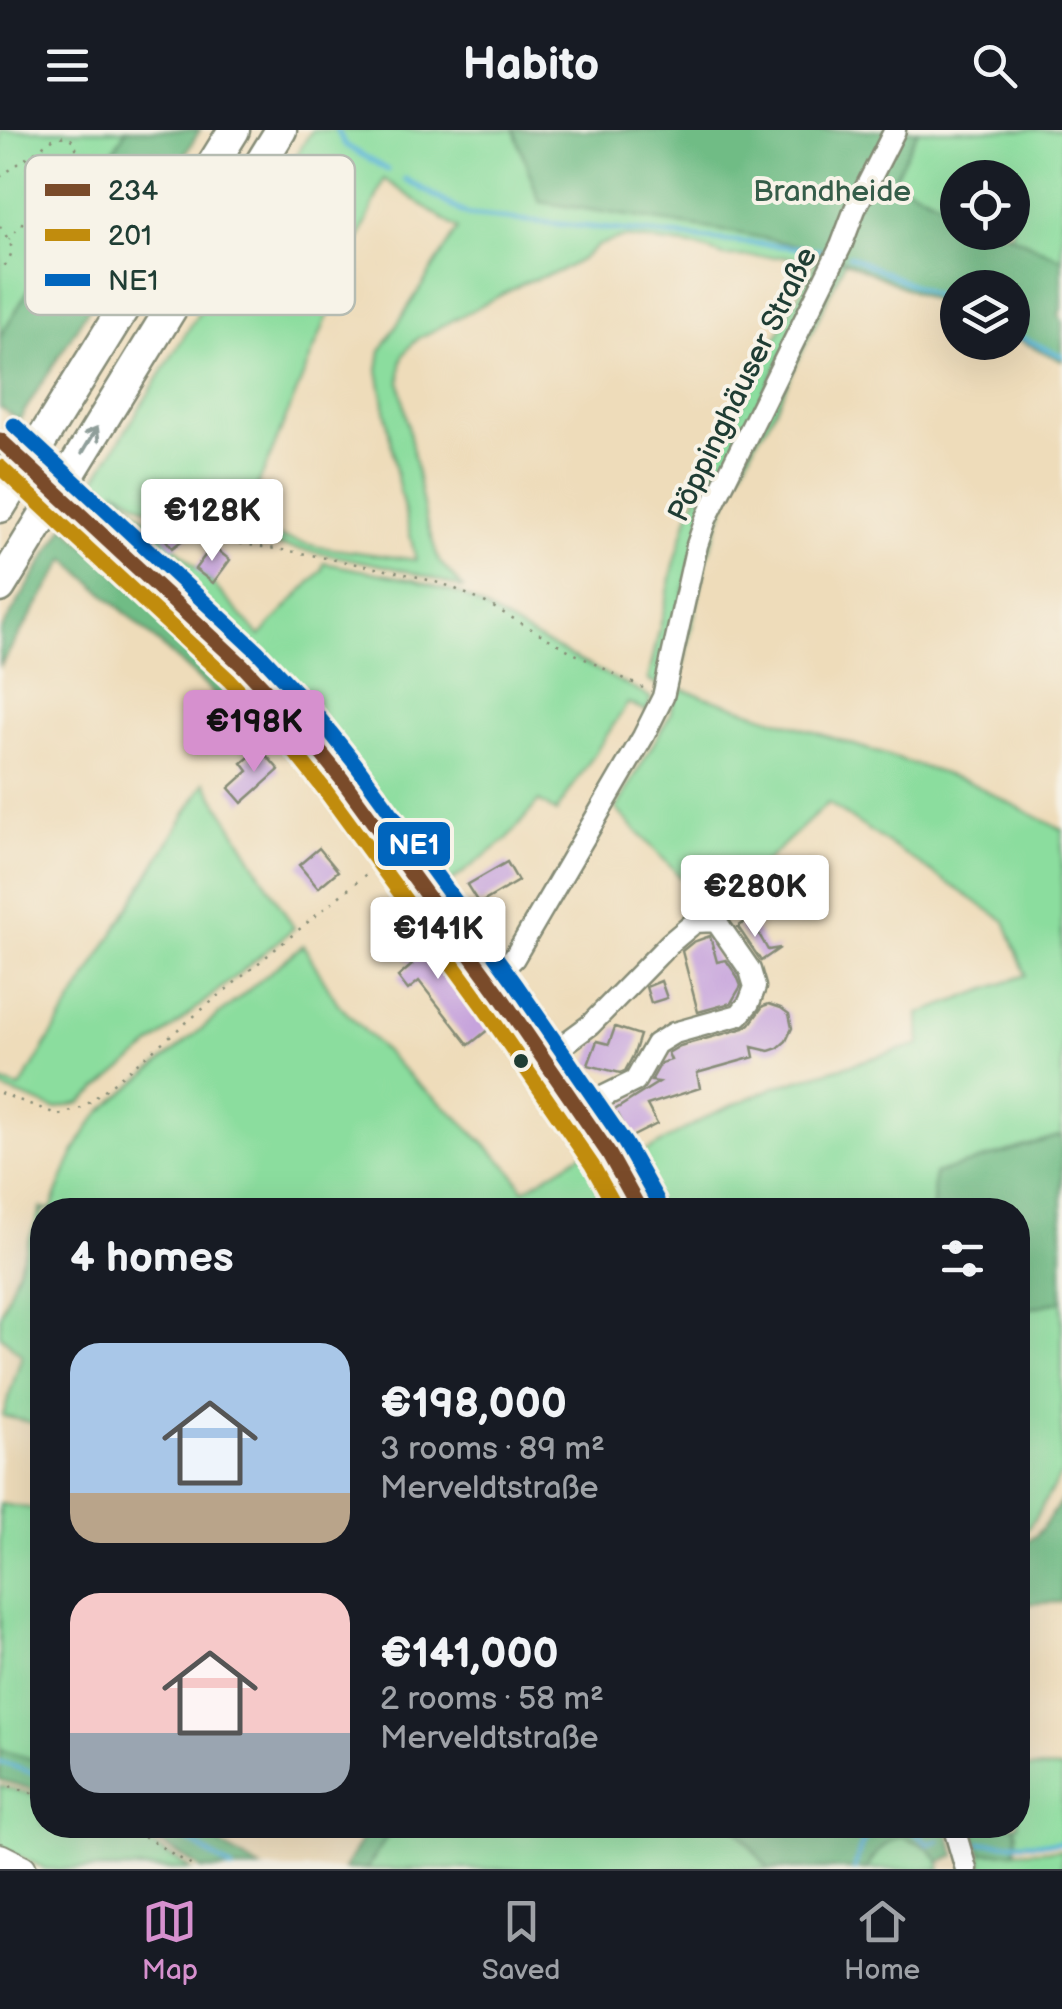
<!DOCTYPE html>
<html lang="en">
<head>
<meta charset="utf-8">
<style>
	:root { --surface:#171b24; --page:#20242c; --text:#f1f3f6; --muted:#9ea1a6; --line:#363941; --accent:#d690ce }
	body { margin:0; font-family:"Balsamiq Sans",sans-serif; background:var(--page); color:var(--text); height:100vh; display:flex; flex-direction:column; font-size:38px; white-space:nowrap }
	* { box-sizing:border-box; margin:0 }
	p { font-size:32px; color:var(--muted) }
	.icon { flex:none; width:55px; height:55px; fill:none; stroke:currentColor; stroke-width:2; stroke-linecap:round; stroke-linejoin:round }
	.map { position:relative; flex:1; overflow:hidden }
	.details { position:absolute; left:30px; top:1068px; width:1000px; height:640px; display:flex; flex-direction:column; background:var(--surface); border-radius:40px; box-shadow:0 10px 40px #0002 }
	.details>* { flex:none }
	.tools { position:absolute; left:940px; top:30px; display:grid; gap:20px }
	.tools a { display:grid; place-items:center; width:90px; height:90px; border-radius:50%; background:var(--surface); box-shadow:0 10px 40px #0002; font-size:50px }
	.price { position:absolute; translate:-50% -85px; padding:0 22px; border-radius:10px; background:#fff; color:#222; font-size:32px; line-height:65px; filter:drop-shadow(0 2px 5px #0008) }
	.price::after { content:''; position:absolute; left:50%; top:60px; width:30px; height:22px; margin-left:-15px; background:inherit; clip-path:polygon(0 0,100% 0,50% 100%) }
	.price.on { background:var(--accent); color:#111 }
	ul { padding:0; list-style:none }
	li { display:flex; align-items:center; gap:30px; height:250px; padding:0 40px }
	li span { display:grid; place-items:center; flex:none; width:280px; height:200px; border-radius:30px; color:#555 }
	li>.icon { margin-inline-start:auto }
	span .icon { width:120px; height:120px; fill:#fffc; stroke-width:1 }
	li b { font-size:42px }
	h2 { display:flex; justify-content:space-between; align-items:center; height:120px; padding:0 40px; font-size:42px }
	header { display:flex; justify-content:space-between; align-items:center; height:130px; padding:0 40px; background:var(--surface); font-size:45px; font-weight:700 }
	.dock { display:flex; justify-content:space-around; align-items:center; height:140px; border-top:2px solid var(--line); background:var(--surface); font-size:28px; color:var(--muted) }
	.dock a { display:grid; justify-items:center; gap:5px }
	.dock .on { color:var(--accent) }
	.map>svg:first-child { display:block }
	.green { fill:#8bdd9e; stroke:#558d69; stroke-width:2.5; fill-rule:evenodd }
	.forest { fill:#70bc85; stroke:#487c5c; stroke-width:2.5 }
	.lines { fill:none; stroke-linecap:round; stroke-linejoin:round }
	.stream { stroke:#59b5d7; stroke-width:5 }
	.building { fill:#c6a3dc }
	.minor-casing { stroke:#868c77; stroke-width:25 }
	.major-casing { stroke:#868c77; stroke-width:32 }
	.highway-casing { stroke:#868c77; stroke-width:35 }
	.path { stroke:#868c77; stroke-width:2.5; stroke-dasharray:2.5 8; stroke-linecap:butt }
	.minor { stroke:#fff; stroke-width:20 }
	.major { stroke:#fff; stroke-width:28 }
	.highway { stroke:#fff; stroke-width:30 }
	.minor-bridge-casing { stroke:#868c77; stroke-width:25; stroke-linecap:butt }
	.minor-bridge { stroke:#fff; stroke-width:20 }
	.bus-1-casing { stroke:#f7f3e8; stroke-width:22 }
	.bus-2-casing { stroke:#f7f3e8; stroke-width:22 }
	.bus-3-casing { stroke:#f7f3e8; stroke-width:22 }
	.bus-1 { stroke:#7a4b2a; stroke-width:15 }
	.bus-2 { stroke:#c18c0d; stroke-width:15 }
	.bus-3 { stroke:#0065bd; stroke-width:15 }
	.oneway { stroke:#8f9e9a }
	.bus-dot { fill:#1f3d34; stroke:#f7f3e8; stroke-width:4 }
	.labels { text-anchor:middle; stroke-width:8; stroke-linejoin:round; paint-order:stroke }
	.park-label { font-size:30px; fill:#355d49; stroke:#f7f3e8 }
	.street-label { font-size:30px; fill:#1f3d34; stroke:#f7f3e8 }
	.key { fill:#f7f3e8; stroke:#b6bcb2; stroke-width:2.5 }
	.key-label { font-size:28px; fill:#1f3d34 }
	.line-badge { stroke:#f7f3e8; stroke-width:4 }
	.badge-label { font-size:28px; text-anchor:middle; font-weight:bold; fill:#fff }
</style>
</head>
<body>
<header><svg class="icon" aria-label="menu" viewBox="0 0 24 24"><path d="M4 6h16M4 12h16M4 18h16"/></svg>Habito<svg class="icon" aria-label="search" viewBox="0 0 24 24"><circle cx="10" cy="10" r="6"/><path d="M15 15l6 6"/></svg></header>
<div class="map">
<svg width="1062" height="1739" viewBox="0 0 1062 1739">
	<rect width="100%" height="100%" fill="#f7f3e8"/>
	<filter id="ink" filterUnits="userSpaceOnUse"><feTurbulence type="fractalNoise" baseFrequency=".01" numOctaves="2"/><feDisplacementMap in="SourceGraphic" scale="20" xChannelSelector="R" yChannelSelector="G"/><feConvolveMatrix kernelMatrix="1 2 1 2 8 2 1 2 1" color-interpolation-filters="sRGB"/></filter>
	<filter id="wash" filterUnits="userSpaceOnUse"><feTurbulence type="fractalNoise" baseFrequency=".0048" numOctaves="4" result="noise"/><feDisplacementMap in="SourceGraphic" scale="40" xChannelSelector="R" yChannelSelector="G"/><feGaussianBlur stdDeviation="2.25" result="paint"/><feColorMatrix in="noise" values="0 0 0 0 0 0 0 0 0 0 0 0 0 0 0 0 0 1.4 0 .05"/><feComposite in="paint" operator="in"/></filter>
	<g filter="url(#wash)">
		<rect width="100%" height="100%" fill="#eedcba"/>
		<path class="green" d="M0 0H126L0 207Z
			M312 0H514L540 72 743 104 820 120 815 131 827 136 707 376 659 556 648 550 674 435 689 383 717 324 813 137 814 131 789 127 724 126 699 117 625 107 599 115 582 129 560 141 526 152 419 208C401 223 400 230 400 253L426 391 439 431 464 459C364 421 254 422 155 382 141 376 128 365 115 358L210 451 260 506 322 440 324 433 414 450 462 465 532 506 651 568 647 581 628 573 556 682 539 671 507 709 448 754 442 744 435 748 347 625 314 586 260 528 87 363ZM384 49 458 99 381 220 378 240 399 358 416 430 319 417 238 397 265 339Z
			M918 0H1062V129L1006 103 1012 102V48H958L957 80 893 51Z
			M840 129 845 131 779 271 767 295 757 309 727 370 708 424 678 558 969 652 1062 700V1005L935 1044 933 1080H659L629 1031 712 984 775 957 920 914 919 884 1026 845 1005 791 828 673 713 781 616 679 671 583 677 561 674 562 703 412Z
			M205 652 294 798 81 973 55 979 0 958V952L20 958Z
			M303 815 338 874 415 952 452 982 496 1025 510 1039 524 1060 587 1021 619 1080H42V1295L3 1286 22 1225 0 1205V1186L41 1078 51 1079C65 1043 75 1012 101 982Z
			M1062 1171V1343L1031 1394 1018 1409V1181Z
			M0 1374 42 1380V1632L0 1620Z
			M1018 1638 1062 1639V1713H1016L1017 1704 1014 1695H1018Z
			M0 1656 42 1667V1695H120L191 1739H46L0 1718Z
			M394 1695H733L769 1739H367Z
			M901 1707C919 1711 938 1719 941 1739H867C875 1722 884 1714 901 1707Z
			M1062 1720V1739H983L981 1723Z"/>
		<path class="forest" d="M126 0H200L19 290 0 277V207Z
			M514 0H918L893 51 957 80 958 102 1006 103 1062 129V177L1059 184 1062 193V231L1013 207 1012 158H958L957 181 820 120 743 104 540 72Z
			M65 396 181 504 278 600 274 605 259 597 252 604 207 557 66 429 0 536V502Z
			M1062 1005V1171L1018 1181V1080H933L934 1044Z
			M1062 1370V1472L1018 1474V1417L1037 1405Z
			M0 1620 42 1632V1662L0 1650Z
			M148 1695H186L262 1739H202L149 1706 145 1701Z
			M370 1695H394L367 1739H344Z
			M733 1695H826L869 1698 874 1695H946L956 1725 940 1732 927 1717 901 1707C884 1714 875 1722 867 1739H769Z
			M971 1695H1014L1017 1704 1015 1722 981 1723Z"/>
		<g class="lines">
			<path class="stream" d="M337 0 345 15 388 40
				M405 49 468 85 820 120 828 124
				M849 126 958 176
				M1012 203 1062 226
				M0 1632 33 1643
				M160 1695 181 1705 232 1739
				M905 1695 929 1714 939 1711
				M981 1713H1062
				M855 1739C859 1718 863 1704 883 1695"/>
		</g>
		<g id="blocks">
			<path class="building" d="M171 388 176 395 182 391 191 404 172 418 157 398Z
				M212 416 230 430 213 453 195 439Z
				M260 618 279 640 242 673 229 658 248 641 242 633Z
				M319 718 338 741 318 758 299 735Z
				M507 732 518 751 479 774 467 755Z
				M400 785 452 842 494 895 469 915 419 851 408 860 398 847 412 835 382 799Z
				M750 788 768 820 780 818 761 831 738 797Z
				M710 806 717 832 726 830 737 846 741 856 731 873 698 882 682 821 693 812Z
				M661 851 667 868 651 873 646 857Z
				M769 874 781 878 789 884 792 898 786 911 778 918 769 921 752 917 754 927 697 943 700 958 647 975 657 994 631 1007 618 984 615 985 613 981 659 952 651 951 661 933 671 930 668 923 680 916 744 898 750 894 763 876Z
				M615 897 640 905 634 924 625 941 620 943 588 935 597 911 609 914Z"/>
		</g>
	</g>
	<g filter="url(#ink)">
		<use href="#blocks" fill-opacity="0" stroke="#868c77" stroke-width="2.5"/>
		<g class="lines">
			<defs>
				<path id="minor" d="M127 427C186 483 247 536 300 597 366 673 422 759 481 840 537 918 594 996 640 1080
					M489 852 514 828 643 607 663 567 697 415 706 389 841 116 855 79 895 0
					M544 929 590 895 670 813 695 792 716 791 750 840 755 857 749 873 739 885 674 903 656 914 635 951 578 979
					M953 1695 966 1739"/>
				<path id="major" d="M0 1728 22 1739"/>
				<path id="highway" d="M0 377 234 0
					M0 457 281 0"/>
			</defs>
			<use href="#minor" class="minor-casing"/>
			<use href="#major" class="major-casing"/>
			<use href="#highway" class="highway-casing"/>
			<path class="path" d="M0 47 54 8 66 6 75 12 77 23 75 29 9 109
				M0 96C14 119 17 119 0 142
				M209 409 296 422 411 445 449 456 486 473 577 525 643 558
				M0 963 59 985 84 977 382 731
				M0 1653 42 1666
				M126 1695 197 1739"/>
			<use href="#minor" class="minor"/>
			<use href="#major" class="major"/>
			<use href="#highway" class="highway"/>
			<defs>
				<path id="minor-bridge" d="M0 310 127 427"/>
			</defs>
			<use href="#minor-bridge" class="minor-bridge-casing"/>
			<use href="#minor-bridge" class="minor-bridge"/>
			<defs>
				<path id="bus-1" d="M0 310 243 536 300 597 341 648 501 867 609 1024 640 1080"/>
				<path id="bus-2" d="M0 337 229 550 285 610 325 660 485 879 592 1035 617 1080"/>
				<path id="bus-3" d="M14 295 257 521 316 584 357 636 517 856 625 1013 657 1070"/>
			</defs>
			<use href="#bus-1" class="bus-1-casing"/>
			<use href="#bus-2" class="bus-2-casing"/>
			<use href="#bus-3" class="bus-3-casing"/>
			<use href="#bus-1" class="bus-1"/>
			<use href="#bus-2" class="bus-2"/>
			<use href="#bus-3" class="bus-3"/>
		</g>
		<defs><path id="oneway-shaft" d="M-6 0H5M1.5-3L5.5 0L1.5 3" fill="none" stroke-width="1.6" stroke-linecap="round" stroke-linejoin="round" transform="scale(2.5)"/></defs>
		<use class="oneway" href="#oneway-shaft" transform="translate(90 310) rotate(-59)"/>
	</g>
	<circle class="bus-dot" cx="521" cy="931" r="9"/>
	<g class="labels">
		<g class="park-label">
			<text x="832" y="71">Brandheide</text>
		</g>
		<g class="street-label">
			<text transform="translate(742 254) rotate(-64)" y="10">Pöppinghäuser Straße</text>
		</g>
	</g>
	<rect x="25" y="25" width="330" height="160" rx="15" class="key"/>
	<rect x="45" y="54" width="45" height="12" fill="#7a4b2a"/>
	<rect x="45" y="99" width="45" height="12" fill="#c18c0d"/>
	<rect x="45" y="144" width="45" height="12" fill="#0065bd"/>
	<g class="key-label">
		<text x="108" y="70">234</text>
		<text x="108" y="115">201</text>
		<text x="108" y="160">NE1</text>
	</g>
	<rect class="line-badge" x="376" y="690" width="76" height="48" rx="10" fill="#0065bd"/>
	<g class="badge-label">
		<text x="414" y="724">NE1</text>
	</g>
</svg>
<div class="tools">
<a><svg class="icon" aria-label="locate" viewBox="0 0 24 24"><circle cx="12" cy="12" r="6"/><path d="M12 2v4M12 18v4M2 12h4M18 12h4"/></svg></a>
<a><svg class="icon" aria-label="layers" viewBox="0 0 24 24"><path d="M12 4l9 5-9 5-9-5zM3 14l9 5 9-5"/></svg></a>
</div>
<b class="price" style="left:212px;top:434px">€128K</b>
<b class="price on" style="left:254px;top:645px">€198K</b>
<b class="price" style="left:755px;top:810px">€280K</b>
<b class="price" style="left:438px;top:852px">€141K</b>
<section class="details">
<h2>4 homes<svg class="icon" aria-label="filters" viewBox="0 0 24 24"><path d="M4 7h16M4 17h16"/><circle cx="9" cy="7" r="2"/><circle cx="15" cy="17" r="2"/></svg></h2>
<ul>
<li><span style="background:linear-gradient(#a9c7e8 75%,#b9a48a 0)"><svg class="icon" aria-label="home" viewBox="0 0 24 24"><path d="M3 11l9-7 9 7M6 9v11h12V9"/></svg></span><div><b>€198,000</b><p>3 rooms · 89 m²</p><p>Merveldtstraße</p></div></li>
<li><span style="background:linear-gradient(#f6c9c9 70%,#9aa5b1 0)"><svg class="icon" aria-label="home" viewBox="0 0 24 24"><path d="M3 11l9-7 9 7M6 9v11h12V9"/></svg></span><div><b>€141,000</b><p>2 rooms · 58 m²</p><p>Merveldtstraße</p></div></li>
</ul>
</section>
</div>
<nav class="dock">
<a class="on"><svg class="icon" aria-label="map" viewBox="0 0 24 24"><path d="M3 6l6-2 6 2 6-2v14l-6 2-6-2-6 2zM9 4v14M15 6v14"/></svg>Map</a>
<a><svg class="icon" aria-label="saved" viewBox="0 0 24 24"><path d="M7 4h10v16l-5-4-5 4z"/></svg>Saved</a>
<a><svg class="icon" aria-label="home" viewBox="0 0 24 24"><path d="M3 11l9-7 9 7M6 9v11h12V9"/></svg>Home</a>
</nav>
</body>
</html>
